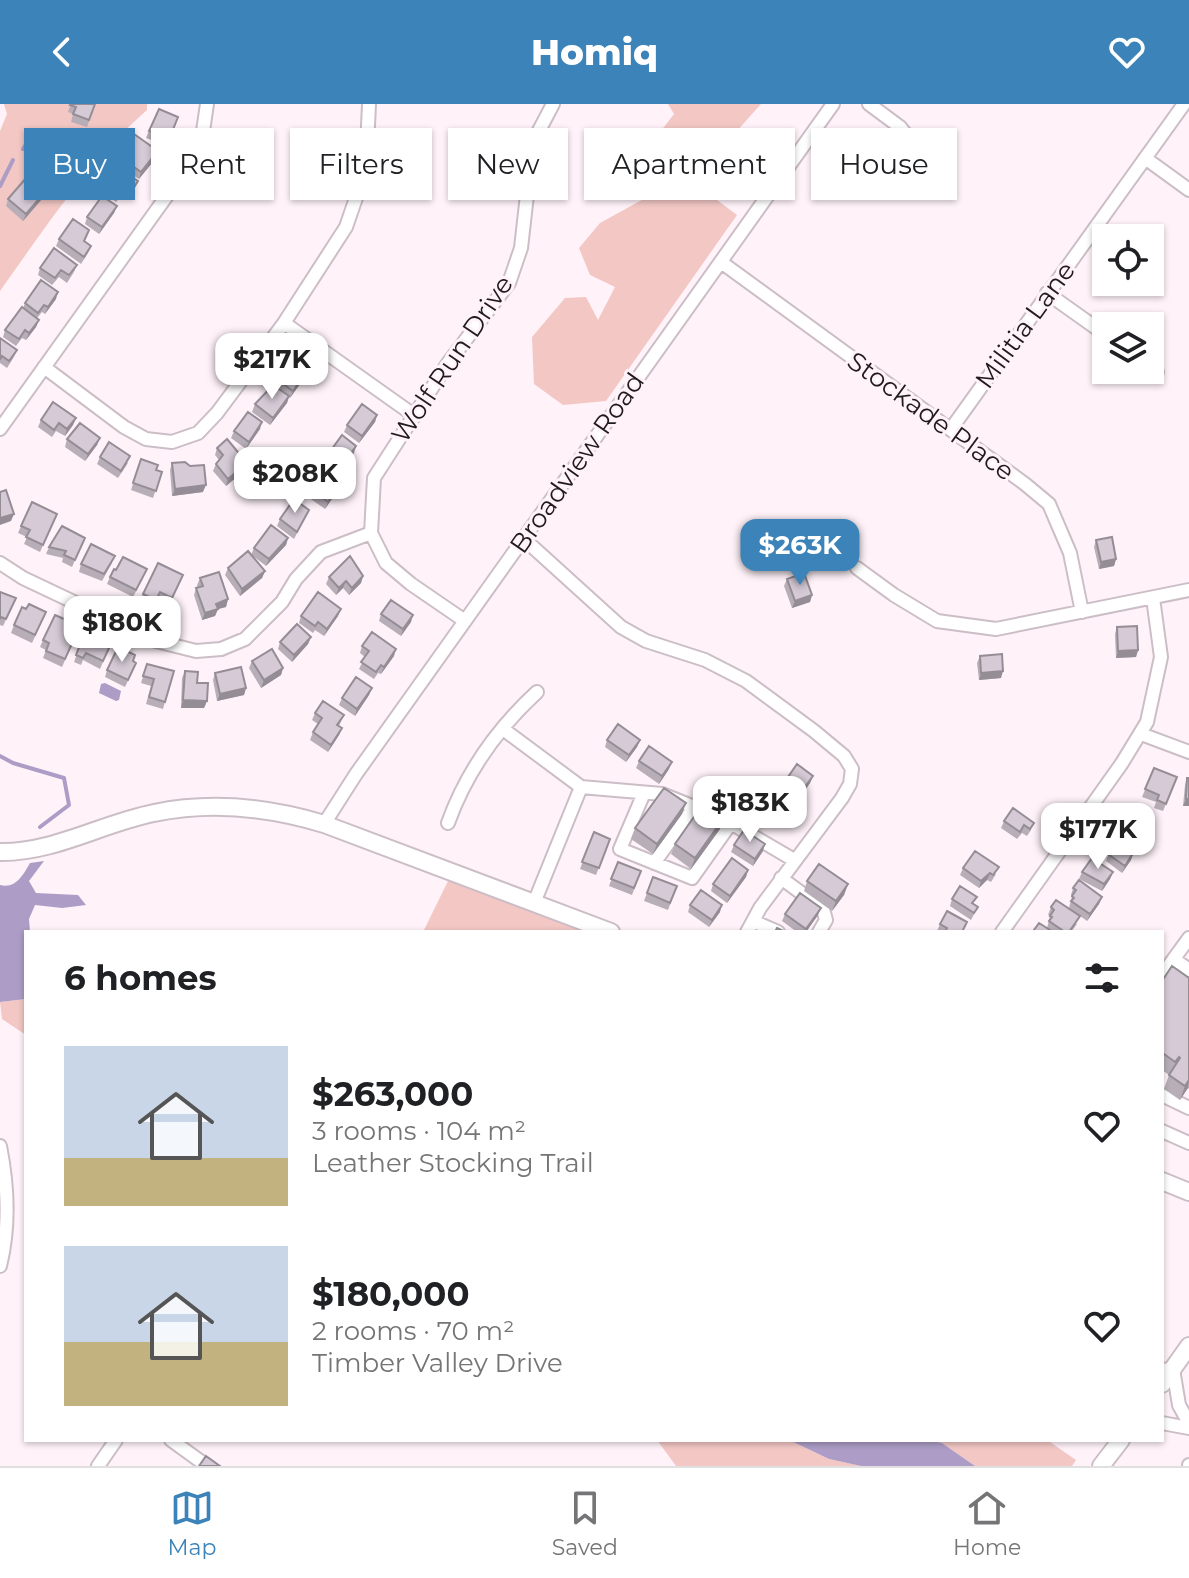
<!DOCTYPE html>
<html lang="en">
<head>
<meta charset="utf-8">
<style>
	:root { --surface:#fff; --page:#f2f2f2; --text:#202124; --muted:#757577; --line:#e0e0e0; --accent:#3b83b8 }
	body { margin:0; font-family:Montserrat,sans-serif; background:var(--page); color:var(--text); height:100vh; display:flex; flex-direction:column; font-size:30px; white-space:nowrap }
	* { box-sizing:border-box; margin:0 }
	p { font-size:26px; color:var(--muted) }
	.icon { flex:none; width:44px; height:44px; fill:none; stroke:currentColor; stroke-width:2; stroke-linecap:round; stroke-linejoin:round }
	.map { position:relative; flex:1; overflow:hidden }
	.details { position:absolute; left:24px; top:826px; width:1140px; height:512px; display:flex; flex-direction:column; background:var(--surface); border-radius:0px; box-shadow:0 2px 6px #0004 }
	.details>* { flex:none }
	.banner { position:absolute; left:24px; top:24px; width:1142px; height:72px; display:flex; gap:16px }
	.controls { position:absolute; left:1092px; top:120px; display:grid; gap:16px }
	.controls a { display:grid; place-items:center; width:72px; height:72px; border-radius:0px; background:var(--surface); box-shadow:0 2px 6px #0004; font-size:40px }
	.price { position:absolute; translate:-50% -68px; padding:0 18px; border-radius:16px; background:#fff; color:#222; font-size:26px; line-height:52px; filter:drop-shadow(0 2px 4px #0008) }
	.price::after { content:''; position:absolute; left:50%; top:48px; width:24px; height:18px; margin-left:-12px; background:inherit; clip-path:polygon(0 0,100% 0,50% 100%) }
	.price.current { background:var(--accent); color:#fff }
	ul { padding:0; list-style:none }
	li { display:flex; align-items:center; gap:24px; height:200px; padding:0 40px }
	li span { display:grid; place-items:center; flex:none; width:224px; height:160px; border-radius:0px; color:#555 }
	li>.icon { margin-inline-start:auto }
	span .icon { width:96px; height:96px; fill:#fffc; stroke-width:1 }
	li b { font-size:34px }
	h2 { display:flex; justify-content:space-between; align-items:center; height:96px; padding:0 40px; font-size:34px }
	.pill { padding:0 28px; border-radius:0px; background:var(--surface); box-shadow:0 2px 6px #0004; font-size:28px; line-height:72px }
	.pill.current { background:var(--accent); color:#fff }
	header { display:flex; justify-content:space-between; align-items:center; height:104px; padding:0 40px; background:var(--accent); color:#fff; font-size:36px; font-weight:800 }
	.tab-bar { display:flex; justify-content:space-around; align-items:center; height:112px; border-top:2px solid var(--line); background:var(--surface); font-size:22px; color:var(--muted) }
	.tab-bar a { display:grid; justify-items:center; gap:4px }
	.tab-bar .current { color:var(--accent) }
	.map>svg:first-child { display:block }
	.green { fill:#f2c7c4 }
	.water { fill:#ad9dc6 }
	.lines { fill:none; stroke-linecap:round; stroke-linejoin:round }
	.stream { stroke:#ad9dc6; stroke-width:4 }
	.minor-casing { stroke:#ccbec6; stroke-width:16 }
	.major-casing { stroke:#ccbec6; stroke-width:20 }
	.minor { stroke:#fff; stroke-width:12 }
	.major { stroke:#fff; stroke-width:16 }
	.wall { fill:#b7aeb8 }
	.shaded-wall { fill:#958d96 }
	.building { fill:#d5cad6; stroke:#958d96; stroke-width:2 }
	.labels { text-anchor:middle; stroke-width:6; stroke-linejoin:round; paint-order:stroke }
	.street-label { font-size:26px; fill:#1f1a1d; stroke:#fff3f9 }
</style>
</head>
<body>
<header><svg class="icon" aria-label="back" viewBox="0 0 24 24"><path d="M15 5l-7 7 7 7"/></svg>Homiq<svg class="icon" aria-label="heart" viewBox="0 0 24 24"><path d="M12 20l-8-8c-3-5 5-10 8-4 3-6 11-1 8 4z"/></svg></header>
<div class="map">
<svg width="1189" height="1362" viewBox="0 0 1189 1362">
	<rect width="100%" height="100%" fill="#fff3f9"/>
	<path class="green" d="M4 0H147V6C89 57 45 124 0 187V27L7 10Z
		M668 0H761L727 38 696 46 685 72 737 111 606 297 563 301 534 280 532 233 565 194 586 193 598 216 615 183 590 171 579 144 600 119 649 92 648 75 620 65 599 37 613 24 649 26 657 32 674 10Z
		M449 775 586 828H423Z
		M26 895V931L2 915 0 898Z
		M657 1336H789L829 1355 861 1362H676Z
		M930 1336H1047L1076 1356 1072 1362H975L942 1339Z"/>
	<path class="water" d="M105 579 121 587 119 596 116 597 99 589 101 580Z
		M44 757 29 777 36 789 78 791 86 801 62 804 35 801 29 815 30 828H26V895L0 898V781C16 785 23 771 30 759Z
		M789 1336H929L942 1339 975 1362H861L829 1355Z"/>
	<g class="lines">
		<path class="stream" d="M23 45 32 31
			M0 82 13 56
			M0 652 13 659 64 674 69 701 40 723"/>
		<defs>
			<path id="minor" d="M869 0 900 23 931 62
				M1145 54 1189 86
				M721 158 1025 380 1049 400 1070 449 1082 508
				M1047 189 1106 231
				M284 219 415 312
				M44 263 124 323 146 335 172 338 198 329 217 309 284 219 346 123 366 65 369 0
				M1150 263 1157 268
				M0 325 186 65 202 34 207 0
				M951 325 1184 0
				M524 435 621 523 646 537 705 556 746 577 814 627 844 652 852 665 850 680 842 694 760 804 747 828
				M0 459 23 474 156 537 196 547 221 545 245 535 282 498 296 475 321 448 371 429
				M857 464 894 491 937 517 996 525 1189 486
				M465 517 411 480 386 459 371 429 374 374 448 259 509 179 521 144 533 38 553 0
				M503 625 581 683 662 690 724 715 794 756
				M1141 630 1189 648
				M644 689 620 745 692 774 731 719
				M448 719C466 669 498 624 537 588
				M324 720 356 670 833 0
				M654 759 695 702
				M781 774 823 805 826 816 819 828
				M534 799 581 683
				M753 817 778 828
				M1002 828 1122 659 1147 618 1161 553 1153 494
				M1174 855 1189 866
				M1162 871 1189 834
				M1162 991 1189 1004
				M1162 1027 1189 1039
				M0 1042C8 1082 10 1122 0 1162
				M1162 1266 1173 1265 1179 1301 1189 1319
				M1162 1319 1189 1324
				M171 1336 207 1362
				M98 1362 116 1336
				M1189 1362V1361"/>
			<path id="major" d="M0 748C53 749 103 719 154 709 212 697 268 703 324 720L611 828
				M1162 1077 1189 1088
				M1162 1280 1189 1242
				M1101 1362 1121 1336"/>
		</defs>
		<use href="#minor" class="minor-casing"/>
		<use href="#major" class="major-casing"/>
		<use href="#minor" class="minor"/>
		<use href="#major" class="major"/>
	</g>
	<path class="wall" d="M71 0H95L87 23 71 18 73 10 68 8Z
		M178 13 169 35 167 34 164 41 146 34 149 27Z
		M58 36 81 37 79 44 62 69 46 59 48 55 40 50 43 43Z
		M127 41 158 47 156 54 139 75 121 63 128 50 124 48Z
		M138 77 135 84 127 96 121 92 116 98 102 88 104 81Z
		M51 81 48 88 23 117 6 102 8 95Z
		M117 102 114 109 99 130 85 120 87 113Z
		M59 135 84 137 91 142 88 149 81 160 56 142Z
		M77 161 74 168 67 179 59 173 52 181 38 171 40 164Z
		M56 195 45 210 42 208 37 214 39 216 36 223 26 236 22 234 16 242 3 233 5 226 23 204 25 199Z
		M0 234 17 246 14 253 7 264 0 259Z
		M279 263H310L307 270 290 294 289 293 287 299 270 321 252 308 255 300 276 282 280 273 277 271Z
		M377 311 375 318 359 339 344 328 347 321Z
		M76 314 73 321 65 332 56 327 52 333 38 323 41 316Z
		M260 325 246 345 231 334 234 327Z
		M100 334 97 341 85 357 65 343 67 335Z
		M217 344 245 366 226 382 213 367 216 360 219 356 215 351Z
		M329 349H354L340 367 326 356Z
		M100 353 128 359 118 374 97 360Z
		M141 355 156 366 162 368 153 394 131 386Z
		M172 359 203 388 172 392 170 366Z
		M324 375 342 376 340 383 325 405 308 393 311 385Z
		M309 406 294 435 277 422 280 415Z
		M57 410 40 448 24 440 27 433 18 429 21 422Z
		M85 434 72 463 62 458 63 454 46 450 49 443Z
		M288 434 286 441 266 462 253 452 265 467 262 474 240 492 225 471 228 464 251 451 254 444Z
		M1096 436 1116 455 1114 462 1099 465 1094 443Z
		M112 459 102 477 79 468 81 460Z
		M116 466 144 472 133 493 107 480 110 473Z
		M183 471 170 501 157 495 153 503 140 497 143 490Z
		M363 472 361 479 349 491 343 484 336 491 326 480 329 473Z
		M200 474 228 495 226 503 218 505 215 512 202 516 194 491 196 484H198L197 481Z
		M787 475 812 491 810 498 792 504 784 482Z
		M0 488 16 494 3 522 0 521Z
		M381 510 411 518 401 532 379 517Z
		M301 512H338L324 532 315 526 313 529 299 519Z
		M43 515 32 539 11 529 14 521Z
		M80 522 62 563 43 554 46 546 40 543 43 536Z
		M1117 523 1138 546 1136 553 1116 554 1115 530Z
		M86 526 96 535 110 542 100 565 83 556 81 561 74 558Z
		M311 533 308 540 292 558 278 545 280 538Z
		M362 542 394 552 381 570 378 569 374 575 359 565 365 553 360 549Z
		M980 552 1001 574 979 576 977 559Z
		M133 557V566L125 583 105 573 107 566Z
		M252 557 283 564 281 571 261 584 249 564Z
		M147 560 165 598 163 605 146 600 151 582 141 579Z
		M185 567 197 579 207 597 204 604H181L182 574Z
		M215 569 246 584 244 591 217 597 213 576Z
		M372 584 369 591 355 612 339 601 342 594Z
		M315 609 344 611 339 622 342 624 339 631 328 648 310 636 313 628 318 620 312 616Z
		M607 636H640L637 643 626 658 605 643Z
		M639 657 669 665 659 680 636 664Z
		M1154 664 1177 673 1163 707 1154 704 1156 698 1142 693Z
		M813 672 810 679 801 692 786 680 788 673Z
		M1187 674H1189V702H1183L1185 681Z
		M1013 704 1031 726 1027 732 1022 729 1017 735 1001 724 1004 717Z
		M682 710 653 750 631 735 635 724Z
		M1111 718 1147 730 1138 743 1121 731 1120 734 1108 725Z
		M720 725 691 765 671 750 675 740Z
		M594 728 610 735 596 771 580 765Z
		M1108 740 1133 749 1131 756 1122 769 1106 757 1109 750 1105 747Z
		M734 741 763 747 753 762 731 748Z
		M618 758 641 767 632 791 609 782Z
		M963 764 996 770 991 778 987 776 979 784 960 771Z
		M748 766 746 773 727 799 711 787 713 780Z
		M1082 768H1113L1110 775 1102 787 1079 775Z
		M653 773 677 782 668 806 644 797Z
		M807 777 848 780 844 791 832 807 804 787Z
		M1073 784 1102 793 1099 800 1087 817 1069 804 1072 792 1071 791Z
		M952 795 974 800 978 803 971 816 950 802Z
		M690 801 720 808 709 823 688 808Z
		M1051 803 1077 820 1071 828H1053L1047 824 1050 812 1048 811Z
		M785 810 818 811 806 828H797L782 817Z
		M940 820 963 828H939L937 827Z
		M1189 874V985L1188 984 1180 996 1164 985 1169 971 1162 966V877Z"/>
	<path class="shaded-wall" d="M81 37 79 44 62 69 64 62Z
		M158 47 156 54 139 75 141 68Z
		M51 81 48 88 23 117 26 110Z
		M117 102 114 109 99 130 102 123Z
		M58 188 56 195 45 210 48 203Z
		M39 216 36 223 26 236 29 229Z
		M310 263 307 270 290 294 293 287Z
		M289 292 287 299 270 321 273 314Z
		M377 311 375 318 359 339 362 332Z
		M76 314 73 321 65 332 67 325Z
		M262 318 260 325 246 345 249 338Z
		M100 334 97 341 85 357 88 350Z
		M356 342 354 349 340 367 343 360Z
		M247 359 245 366 226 382 228 375Z
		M342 376 340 383 325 405 328 398Z
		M206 381 203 388 172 392 175 385Z
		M14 410 11 417 0 421V414Z
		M288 434 286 441 266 462 269 455Z
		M1116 455 1114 462 1099 465 1101 458Z
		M265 467 262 474 240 492 242 485Z
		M363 472 361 479 349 491 352 484Z
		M346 477 343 484 336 491 339 484Z
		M812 491 810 498 792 504 795 497Z
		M228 495 226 503 218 505 215 512 202 516 205 509 216 500Z
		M341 505 338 512 324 532 327 525Z
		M413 511 411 518 401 532 403 525Z
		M311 533 308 540 292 558 294 551Z
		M396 545 394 552 381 570 384 563Z
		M1138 546 1136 553 1116 554 1118 547Z
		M283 564 281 571 261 584 264 576Z
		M1003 567 1001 574 979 576 981 569Z
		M246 584 244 591 217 597 220 590Z
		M372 584 369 591 355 612 357 605Z
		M183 596 207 597 204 604H181Z
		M342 624 339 631 328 648 331 641Z
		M640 636 637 643 626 658 629 651Z
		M672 658 669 665 659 680 662 672Z
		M813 672 810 679 801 692 804 684Z
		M1186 695H1189V702H1183Z
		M686 699 682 710 653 750 657 740Z
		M723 715 720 725 691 765 695 754Z
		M1150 723 1147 730 1138 743 1141 736Z
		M765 740 763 747 753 762 755 755Z
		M1133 749 1131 756 1122 769 1125 762Z
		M748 766 746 773 727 799 730 792Z
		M1113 768 1110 775 1102 787 1104 780Z
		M990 769 987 776 979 784 981 777Z
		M848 780 844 791 832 807 836 797Z
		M1102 793 1099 800 1087 817 1090 810Z
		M722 801 720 808 709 823 712 816Z
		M821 804 818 811 806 828H804Z
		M1189 976 1188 984 1180 996 1185 982Z"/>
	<path class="building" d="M71 0H95L89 16 73 10 76 3 70 1Z
		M159 5 178 13 172 28 169 27 166 34 149 27Z
		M65 26 81 37 64 62 49 52 51 48 43 43 51 30 58 36Z
		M134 30 158 47 141 68 124 56 132 44 127 41Z
		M117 63 138 77 130 89 124 85 119 91 104 81Z
		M33 66 51 81 26 110 8 95Z
		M102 92 117 102 102 123 87 113Z
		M73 115 89 126 84 137 91 142 84 153 59 135Z
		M54 144 77 161 69 171 61 166 55 174 40 164Z
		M41 176 58 188 48 203 44 201 38 209 25 199Z
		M22 203 39 216 29 229 25 226 19 235 5 226Z
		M0 234 17 246 9 257 2 252 0 255Z
		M290 248 310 263 293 287 278 276 284 267 279 263Z
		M273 281 289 292 273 314 255 300Z
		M53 298 76 314 67 325 59 319 54 326 41 316Z
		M362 300 377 311 362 332 347 321Z
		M248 308 262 318 249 338 234 327Z
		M80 319 100 334 88 350 67 335Z
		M342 331 356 342 343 360 329 349Z
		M227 335 247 359 228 375 216 360 223 351 217 344Z
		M109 338 130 352 121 367 100 353Z
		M141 355 158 361 156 366 162 368 156 387 133 379Z
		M185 358 190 362 204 361 206 381 175 385 172 359Z
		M330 367 342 376 328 398 311 385 320 373 324 375Z
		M6 386 14 410 0 414V388Z
		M294 395 309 406 297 428 280 415Z
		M32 398 57 410 43 441 26 433 30 426 21 422Z
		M271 421 288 434 269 455 254 444Z
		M62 422 85 434 75 456 64 451 66 447 49 443Z
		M1112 433 1116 455 1101 458 1096 436Z
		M91 440 115 452 104 470 81 460Z
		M248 447 265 467 242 485 228 464Z
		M350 452 363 472 352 484 346 477 339 484 329 473Z
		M123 453 147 465 136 486 110 473 114 465 116 466Z
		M158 459 183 471 172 494 160 488 156 496 143 490Z
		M219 468 228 495 216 500 218 505 205 509 196 484 203 482 200 474Z
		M804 469 812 491 795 497 787 475Z
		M0 488 16 494 6 515 1 513 0 515Z
		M318 488 341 505 327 525 318 518 315 522 301 512Z
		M391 496 413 511 403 525 381 510Z
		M29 500 46 508 35 531 14 521 22 503 26 505Z
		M55 511 80 522 65 555 46 547 49 539 43 536Z
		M297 520 311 533 294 551 280 538Z
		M1137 522 1138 546 1118 547 1117 523Z
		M86 526 97 531 96 535 110 542 103 557 86 549 83 554 76 551Z
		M372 528 396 545 384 563 381 561 376 568 361 558 369 547 362 542Z
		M118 543 135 551 133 557 136 559 128 576 107 566Z
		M272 545 283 564 264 576 252 557Z
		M1002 550 1003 567 981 569 980 552Z
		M147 560 174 567 165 598 149 593 154 575 143 572Z
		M241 563 246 584 220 590 215 569Z
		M185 567 198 568 197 579H208L207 597 183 596Z
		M356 573 372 584 357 605 342 594Z
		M323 597 344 611 337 621 342 624 331 641 313 628 322 614 315 609Z
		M618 620 640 636 629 651 607 636Z
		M649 642 672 658 662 672 639 657Z
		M797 660 813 672 804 684 788 673Z
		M1154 664 1177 673 1166 700 1157 696 1159 691 1145 685Z
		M1187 674H1189V695H1186Z
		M664 684 686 699 657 740 635 724Z
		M703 700 723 715 695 754 675 740Z
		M1121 703 1150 723 1141 736 1124 724 1122 727 1111 718Z
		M1013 704 1034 719 1030 725 1024 721 1020 728 1004 717Z
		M744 726 765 740 755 755 734 741Z
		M594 728 610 735 599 764 582 758Z
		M1112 734 1133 749 1125 762 1108 750 1113 744 1108 740Z
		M975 747 999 763 993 771 990 769 981 777 963 764Z
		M732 754 748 766 730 792 713 780Z
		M1092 754 1113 768 1104 780 1082 768Z
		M618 758 641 767 634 784 611 775Z
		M819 760 848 780 836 797 807 777Z
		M653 773 677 782 670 799 647 789Z
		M1079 776 1102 793 1090 810 1071 797 1074 794 1072 792 1076 786 1073 784Z
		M960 782 977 793 972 799 978 803 974 809 952 795Z
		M701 786 722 801 712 816 690 801Z
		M800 789 821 804 806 825 785 810Z
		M1056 796 1080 812 1069 828H1065L1049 817 1052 813 1050 812 1054 806 1051 803Z
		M947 807 967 818 962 828H947L945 827 947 824 940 820Z
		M1039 819 1053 828H1037L1034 826Z
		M777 824 785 828H775Z
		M1172 862 1189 874V976L1185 982 1169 971 1180 954 1179 953 1175 958 1164 950 1162 954V877Z
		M206 1352 220 1362H199Z"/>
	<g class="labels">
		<g class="street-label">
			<text transform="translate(1025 221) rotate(-54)" y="9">Militia Lane</text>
			<text transform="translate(452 255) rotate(-56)" y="9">Wolf Run Drive</text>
			<text transform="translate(931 312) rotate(36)" y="9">Stockade Place</text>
			<text transform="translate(577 359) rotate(-55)" y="9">Broadview Road</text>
		</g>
	</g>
</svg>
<div class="controls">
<a><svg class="icon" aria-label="locate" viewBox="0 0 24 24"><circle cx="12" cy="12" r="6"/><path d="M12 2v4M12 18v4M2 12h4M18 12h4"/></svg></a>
<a><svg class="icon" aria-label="layers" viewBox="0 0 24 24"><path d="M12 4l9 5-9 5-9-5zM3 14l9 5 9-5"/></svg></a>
</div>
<b class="price" style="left:272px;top:297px">$217K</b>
<b class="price" style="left:295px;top:411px">$208K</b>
<b class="price current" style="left:800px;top:483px">$263K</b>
<b class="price" style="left:122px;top:560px">$180K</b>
<b class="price" style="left:750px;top:740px">$183K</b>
<b class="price" style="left:1098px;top:767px">$177K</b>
<div class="banner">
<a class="pill current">Buy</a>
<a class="pill">Rent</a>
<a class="pill">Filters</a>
<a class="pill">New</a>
<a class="pill">Apartment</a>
<a class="pill">House</a>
</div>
<section class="details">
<h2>6 homes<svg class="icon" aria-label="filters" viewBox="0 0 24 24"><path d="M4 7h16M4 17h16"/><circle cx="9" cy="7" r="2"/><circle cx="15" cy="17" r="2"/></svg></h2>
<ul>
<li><span style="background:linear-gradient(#c9d6e8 70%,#c2b280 0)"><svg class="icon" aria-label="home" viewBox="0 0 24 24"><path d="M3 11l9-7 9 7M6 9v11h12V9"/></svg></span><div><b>$263,000</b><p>3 rooms · 104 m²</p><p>Leather Stocking Trail</p></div><svg class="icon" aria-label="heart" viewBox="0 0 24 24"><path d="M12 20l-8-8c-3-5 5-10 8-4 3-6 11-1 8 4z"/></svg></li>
<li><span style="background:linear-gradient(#c9d6e8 60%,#c2b280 0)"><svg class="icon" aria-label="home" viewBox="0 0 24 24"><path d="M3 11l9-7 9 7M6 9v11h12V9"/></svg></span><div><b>$180,000</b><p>2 rooms · 70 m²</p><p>Timber Valley Drive</p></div><svg class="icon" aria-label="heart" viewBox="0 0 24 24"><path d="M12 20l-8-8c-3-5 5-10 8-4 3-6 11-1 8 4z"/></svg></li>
</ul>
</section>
</div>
<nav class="tab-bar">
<a class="current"><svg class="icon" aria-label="map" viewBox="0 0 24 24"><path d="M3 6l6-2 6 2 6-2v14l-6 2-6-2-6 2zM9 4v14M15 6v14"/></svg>Map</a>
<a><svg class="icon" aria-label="saved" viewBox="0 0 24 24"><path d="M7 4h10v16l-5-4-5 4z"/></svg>Saved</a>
<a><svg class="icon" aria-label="home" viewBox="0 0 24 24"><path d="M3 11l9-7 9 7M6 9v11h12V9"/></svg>Home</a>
</nav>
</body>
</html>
